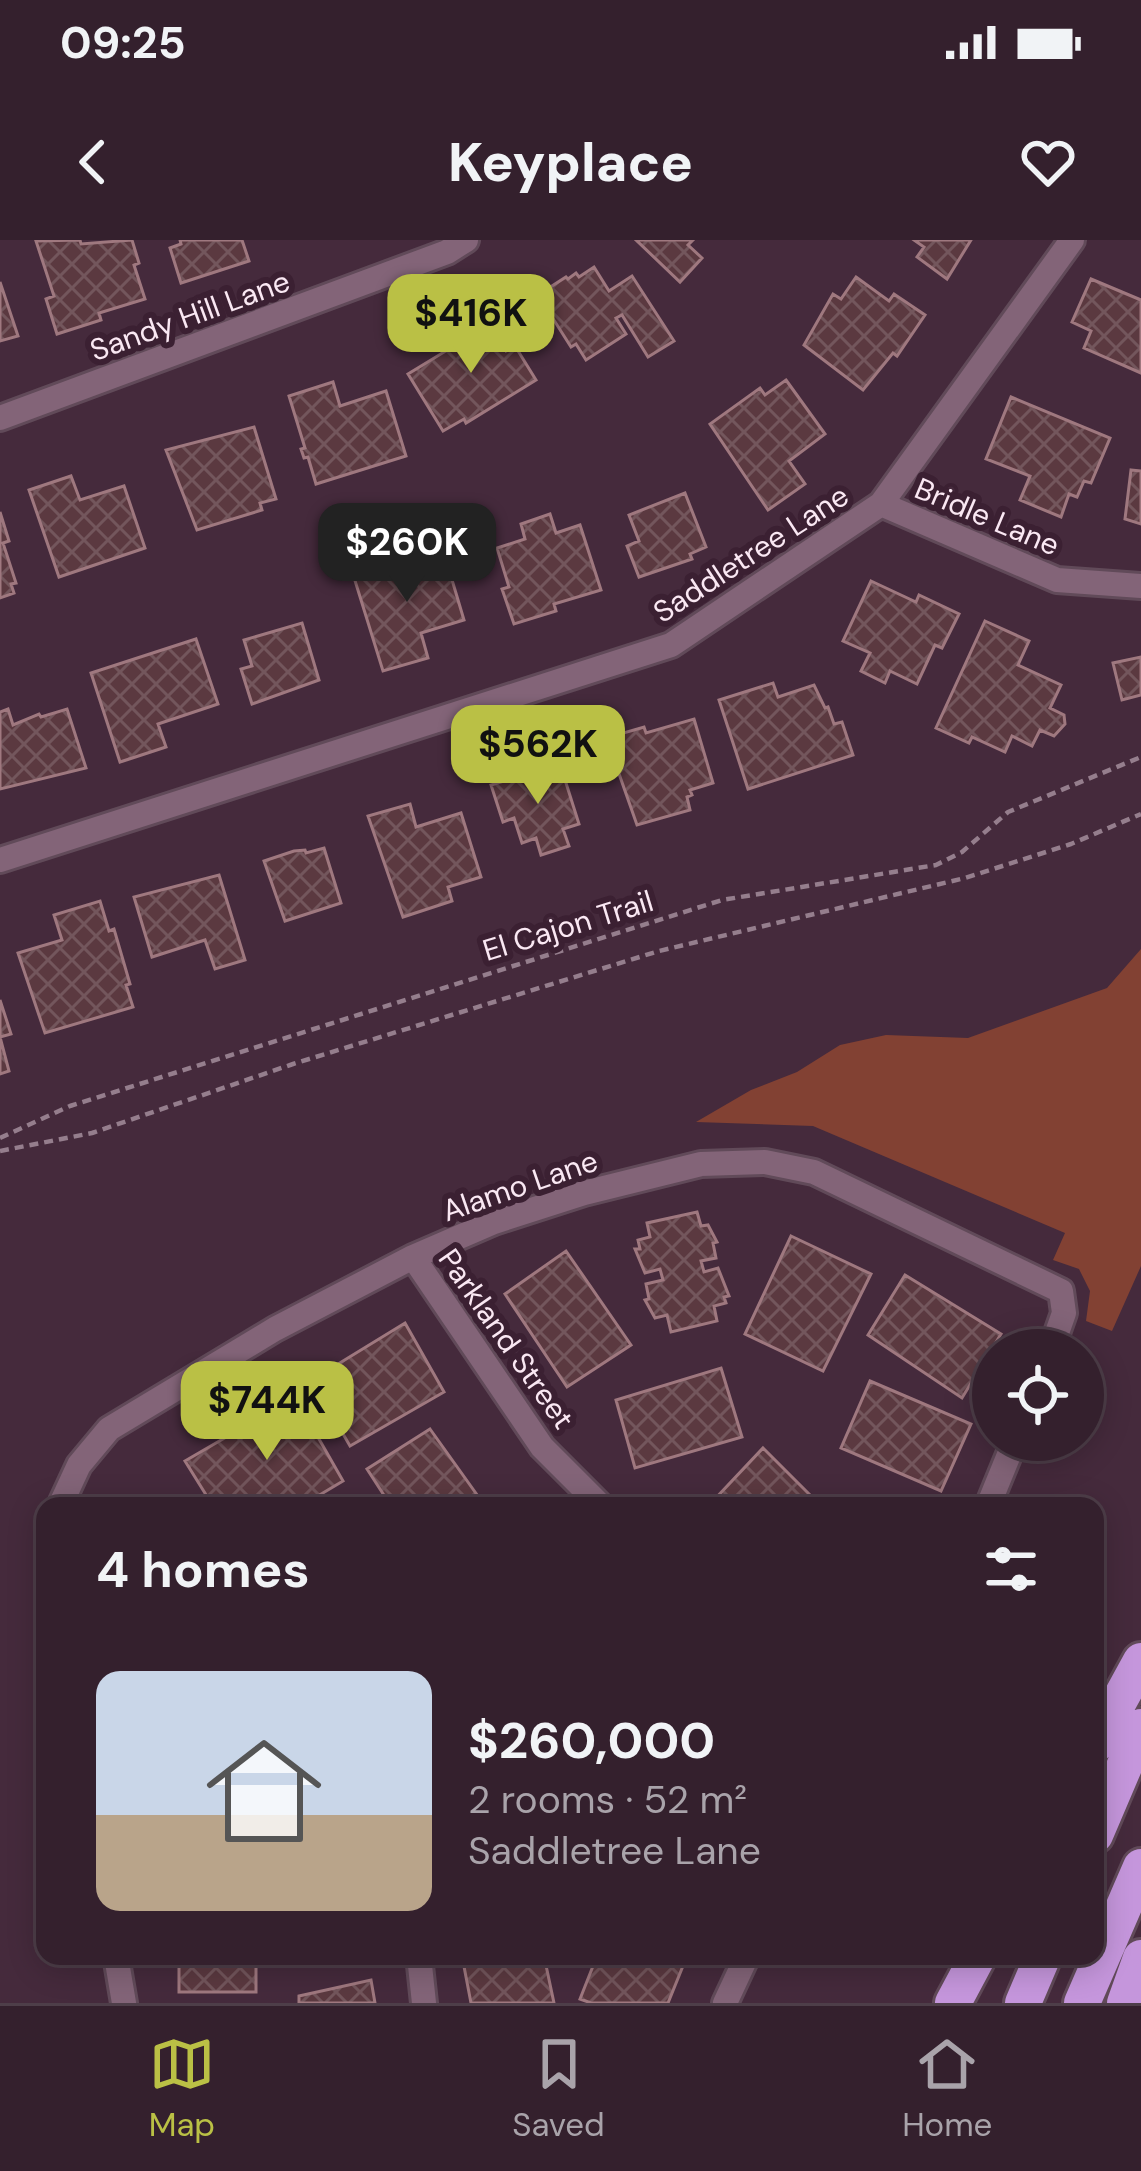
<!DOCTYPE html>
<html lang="en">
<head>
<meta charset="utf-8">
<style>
	:root { --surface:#34202d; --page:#3c2835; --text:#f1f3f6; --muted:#a9a3aa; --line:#4e3e49; --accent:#bac045 }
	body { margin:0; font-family:"DM Sans",sans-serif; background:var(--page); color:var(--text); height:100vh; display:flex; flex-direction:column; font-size:45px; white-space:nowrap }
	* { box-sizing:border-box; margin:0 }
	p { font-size:39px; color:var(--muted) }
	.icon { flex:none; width:66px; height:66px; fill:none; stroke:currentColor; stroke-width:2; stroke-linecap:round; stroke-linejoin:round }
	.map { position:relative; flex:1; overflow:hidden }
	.drawer { position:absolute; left:36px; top:1257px; width:1068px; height:468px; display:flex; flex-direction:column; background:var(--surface); border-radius:24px; box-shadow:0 6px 30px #0003,0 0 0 3px var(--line) }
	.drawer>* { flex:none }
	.tools { position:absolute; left:972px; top:1089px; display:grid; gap:24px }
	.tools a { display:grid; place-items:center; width:132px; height:132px; border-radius:50%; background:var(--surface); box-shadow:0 6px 30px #0003,0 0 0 3px var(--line); font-size:60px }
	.price { position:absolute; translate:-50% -102px; padding:0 27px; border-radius:24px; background:var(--accent); color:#111; font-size:39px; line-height:78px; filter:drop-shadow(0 3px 6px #0008) }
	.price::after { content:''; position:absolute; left:50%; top:72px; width:36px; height:27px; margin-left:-18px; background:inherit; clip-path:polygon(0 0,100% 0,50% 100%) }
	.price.selected { background:#222; color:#fff }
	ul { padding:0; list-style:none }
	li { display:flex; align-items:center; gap:36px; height:300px; padding:0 60px }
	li+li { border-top:3px solid var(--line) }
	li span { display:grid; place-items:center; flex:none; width:336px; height:240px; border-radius:24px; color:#555 }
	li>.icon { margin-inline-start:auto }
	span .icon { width:144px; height:144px; fill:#fffc; stroke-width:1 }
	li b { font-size:51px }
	h2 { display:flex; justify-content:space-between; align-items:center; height:144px; padding:0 60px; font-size:51px }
	.status { display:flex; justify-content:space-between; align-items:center; height:84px; padding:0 60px; background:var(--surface); direction:ltr }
	.status svg { height:33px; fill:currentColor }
	header { display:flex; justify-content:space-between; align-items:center; height:156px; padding:0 60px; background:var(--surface); font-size:54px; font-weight:800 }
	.tabs { display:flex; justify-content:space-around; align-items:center; height:168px; border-top:3px solid var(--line); background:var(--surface); font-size:33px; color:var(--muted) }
	.tabs a { display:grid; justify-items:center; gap:6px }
	.tabs .selected { color:var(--accent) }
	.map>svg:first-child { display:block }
	.grass { fill:#824133 }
	.building { fill:url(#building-cross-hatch); stroke:#9f787f; stroke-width:3 }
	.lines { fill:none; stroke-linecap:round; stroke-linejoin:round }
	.minor-casing { stroke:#614a59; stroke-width:30 }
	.motorway-casing { stroke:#614a59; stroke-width:42 }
	.path { stroke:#957e8d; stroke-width:4.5; stroke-dasharray:9 6; stroke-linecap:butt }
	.minor { stroke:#836478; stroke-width:24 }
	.motorway { stroke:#c596dc; stroke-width:36 }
	.labels { text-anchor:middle; stroke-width:12; stroke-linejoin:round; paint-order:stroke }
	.street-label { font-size:30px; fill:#fae8f3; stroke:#3b2032 }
</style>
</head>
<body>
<div class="status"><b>09:25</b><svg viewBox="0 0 49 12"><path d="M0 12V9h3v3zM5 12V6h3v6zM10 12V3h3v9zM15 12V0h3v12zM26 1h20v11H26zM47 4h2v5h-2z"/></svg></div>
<header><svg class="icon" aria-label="back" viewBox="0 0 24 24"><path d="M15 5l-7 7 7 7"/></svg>Keyplace<svg class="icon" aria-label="heart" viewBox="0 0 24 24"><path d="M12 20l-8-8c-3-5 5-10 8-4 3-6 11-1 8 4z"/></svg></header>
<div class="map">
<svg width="1141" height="1763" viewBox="0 0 1141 1763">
	<defs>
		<pattern id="building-cross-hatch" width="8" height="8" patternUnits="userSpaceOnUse" patternTransform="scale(3)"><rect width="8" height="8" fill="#5b3940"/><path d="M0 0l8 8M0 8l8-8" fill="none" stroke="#73565c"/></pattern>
	</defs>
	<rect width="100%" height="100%" fill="#452a3c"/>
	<path class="grass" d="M1141 709V1026L1112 1091 1086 1081 1090 1051 1079 1029 1053 1020 1065 993 813 886 696 882 751 850 797 832 840 805 886 795 968 798 1107 748Z"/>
	<path class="building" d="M80 0 81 4 132 0 139 23 134 25 145 59 99 73 101 80 57 94 46 59 54 56 36 1Z
		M180 0H242L249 21 181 43 170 8 181 4Z
		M636 0H693L688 5 702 18 680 42Z
		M914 0H971L947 39 917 17 924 7Z
		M594 27 609 51 632 36 674 101 648 117 622 75 616 78 626 94 586 120 576 104 571 107 538 55 566 37 568 39 576 33 579 37Z
		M856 37 889 61 894 54 925 75 897 116 893 113 863 150 804 105 833 54 841 59Z
		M1091 39 1141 60V133L1084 108 1091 91 1072 82Z
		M0 42 18 96 0 101Z
		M486 78 506 111 515 106 536 140 466 183 464 179 443 191 408 134 449 109 446 103Z
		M786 140 825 194 789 221 805 244 768 270 710 184 760 148 765 155Z
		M333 142 340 166 386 151 406 216 316 244 308 217 304 218 301 209 305 208 289 156Z
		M1011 157 1110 198 1091 243 1084 241 1077 257 1069 254 1061 277 1020 260 1030 236 986 219Z
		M254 187 276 259 260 263 262 270 197 290 166 210Z
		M1131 230 1141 231V284L1125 279Z
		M71 236 80 260 124 246 145 308 59 337 29 250Z
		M685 253 706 307 690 314 692 319 639 337 627 306 639 301 629 275Z
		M0 272 9 301 3 303 16 343 11 344 14 353 0 358Z
		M550 274 556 293 580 285 601 350 554 364 556 371 514 384 502 349 509 347 497 308 525 299 521 284Z
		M412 312 415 323 444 313 464 380 421 393 428 418 383 431 352 331Z
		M871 341 916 362 919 355 959 374 942 408 935 405 917 444 890 431 885 443 861 431 870 413 843 401Z
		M985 381 1029 401 1018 425 1061 445 1050 468 1064 475 1065 484 1054 496 1040 490 1032 506 1012 496 1005 512 972 497 969 503 936 488Z
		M302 383 319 440 252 464 241 429 252 426 244 400Z
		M196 399 218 464 158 484 166 507 120 522 91 433Z
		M1141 417V455L1122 460 1113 423Z
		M773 443 778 457 814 445 825 468 828 467 834 484 842 482 853 515 748 549 719 460Z
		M8 469 13 485 39 474 41 477 67 469 86 528 0 549V472Z
		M694 479 713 543 690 550 692 555 687 557 690 570 637 585 618 531 609 534 599 500 644 487 646 493Z
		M560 524 579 584 563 589 569 606 541 615 536 598 522 603 514 578 503 582 491 545Z
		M410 564 416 587 461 573 481 637 448 647 452 661 403 677 368 576Z
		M324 608 341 663 285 681 264 621 294 611 305 610 306 613Z
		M219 635 245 720 215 729 205 700 152 717 134 657Z
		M100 661 109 691 114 689 130 744 126 745 133 767 45 793 18 713 62 700 54 675Z
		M0 760 11 794 0 797 9 831 0 834Z
		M697 972 701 986 708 985 717 1002 713 1003 716 1018 701 1021 704 1032 718 1028 729 1056 724 1057 726 1063 714 1066 717 1081 671 1092 667 1075 655 1078 645 1060 649 1059 646 1044 663 1040 660 1029 645 1033 635 1009H640L638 1000 650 997 647 983Z
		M791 996 871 1034 823 1131 745 1094Z
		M566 1011 631 1105 567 1147 505 1054Z
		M905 1035 1001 1094 962 1158 868 1095Z
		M405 1083 444 1152 350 1206 312 1140Z
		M721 1128 742 1197 635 1228 616 1160Z
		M870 1141 971 1184 941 1251 841 1208Z
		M295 1157 343 1241 301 1266H213L185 1221Z
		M430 1189 485 1266H391L367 1229Z
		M763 1208 821 1266H720L714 1260Z
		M179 1716H256V1752H179Z
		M462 1716H544L554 1763H471Z
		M597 1716H687L668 1763H591L580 1759Z
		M371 1740 375 1763H299V1756Z"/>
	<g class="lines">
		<defs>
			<path id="minor" d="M0 178 447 12 466 0
				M881 264 1057 340 1141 346
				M0 620 671 405 881 264 1072 0
				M413 1017 542 1207 601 1266
				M60 1266 79 1225 109 1189 275 1089 413 1017 494 982 584 953 701 924 765 922 814 932 1061 1051 1064 1073 1051 1110
				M988 1266 1015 1200
				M116 1716 124 1763
				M419 1716 424 1763
				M725 1763 747 1716"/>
			<path id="motorway" d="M1095 1505 1141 1421
				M1095 1595 1141 1487
				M953 1763 978 1716
				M1023 1763 1043 1716
				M1082 1763 1141 1627
				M1125 1763 1141 1718"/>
		</defs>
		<use href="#minor" class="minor-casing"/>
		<use href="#motorway" class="motorway-casing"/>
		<path class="path" d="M0 898 70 866 722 660 936 625 962 612 1008 572 1141 517
			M0 911 92 893 293 824 659 711 965 638 1071 604 1141 574"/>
		<use href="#minor" class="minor"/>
		<use href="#motorway" class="motorway"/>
	</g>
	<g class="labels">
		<g class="street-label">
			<text transform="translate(190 76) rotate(-20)" y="10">Sandy Hill Lane</text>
			<text transform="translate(987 277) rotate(23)" y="10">Bridle Lane</text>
			<text transform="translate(751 314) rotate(-33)" y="10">Saddletree Lane</text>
			<text transform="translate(568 686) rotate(-17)" y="10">El Cajon Trail</text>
			<text transform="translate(520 946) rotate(-19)" y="10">Alamo Lane</text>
			<text transform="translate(506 1099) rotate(55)" y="10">Parkland Street</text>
		</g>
	</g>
</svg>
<div class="tools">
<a><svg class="icon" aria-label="locate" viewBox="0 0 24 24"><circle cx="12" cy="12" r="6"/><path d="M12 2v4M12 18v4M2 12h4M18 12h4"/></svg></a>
</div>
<b class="price" style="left:471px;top:136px">$416K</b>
<b class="price selected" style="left:407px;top:365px">$260K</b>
<b class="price" style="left:538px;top:567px">$562K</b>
<b class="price" style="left:267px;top:1223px">$744K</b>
<section class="drawer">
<h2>4 homes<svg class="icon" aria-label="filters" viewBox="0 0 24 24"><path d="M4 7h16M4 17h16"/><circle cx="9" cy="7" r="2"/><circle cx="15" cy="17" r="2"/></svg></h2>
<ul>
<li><span style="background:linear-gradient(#c9d6e8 60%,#b9a48a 0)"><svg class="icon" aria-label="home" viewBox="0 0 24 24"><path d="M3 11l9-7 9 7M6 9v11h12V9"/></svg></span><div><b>$260,000</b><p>2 rooms · 52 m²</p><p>Saddletree Lane</p></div></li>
</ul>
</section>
</div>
<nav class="tabs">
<a class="selected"><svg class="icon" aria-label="map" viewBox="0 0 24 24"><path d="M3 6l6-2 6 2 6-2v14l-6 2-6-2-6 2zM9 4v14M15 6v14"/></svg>Map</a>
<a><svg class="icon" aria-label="saved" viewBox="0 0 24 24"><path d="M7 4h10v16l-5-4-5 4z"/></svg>Saved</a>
<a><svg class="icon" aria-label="home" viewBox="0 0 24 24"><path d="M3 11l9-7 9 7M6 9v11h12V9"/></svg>Home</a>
</nav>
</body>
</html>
